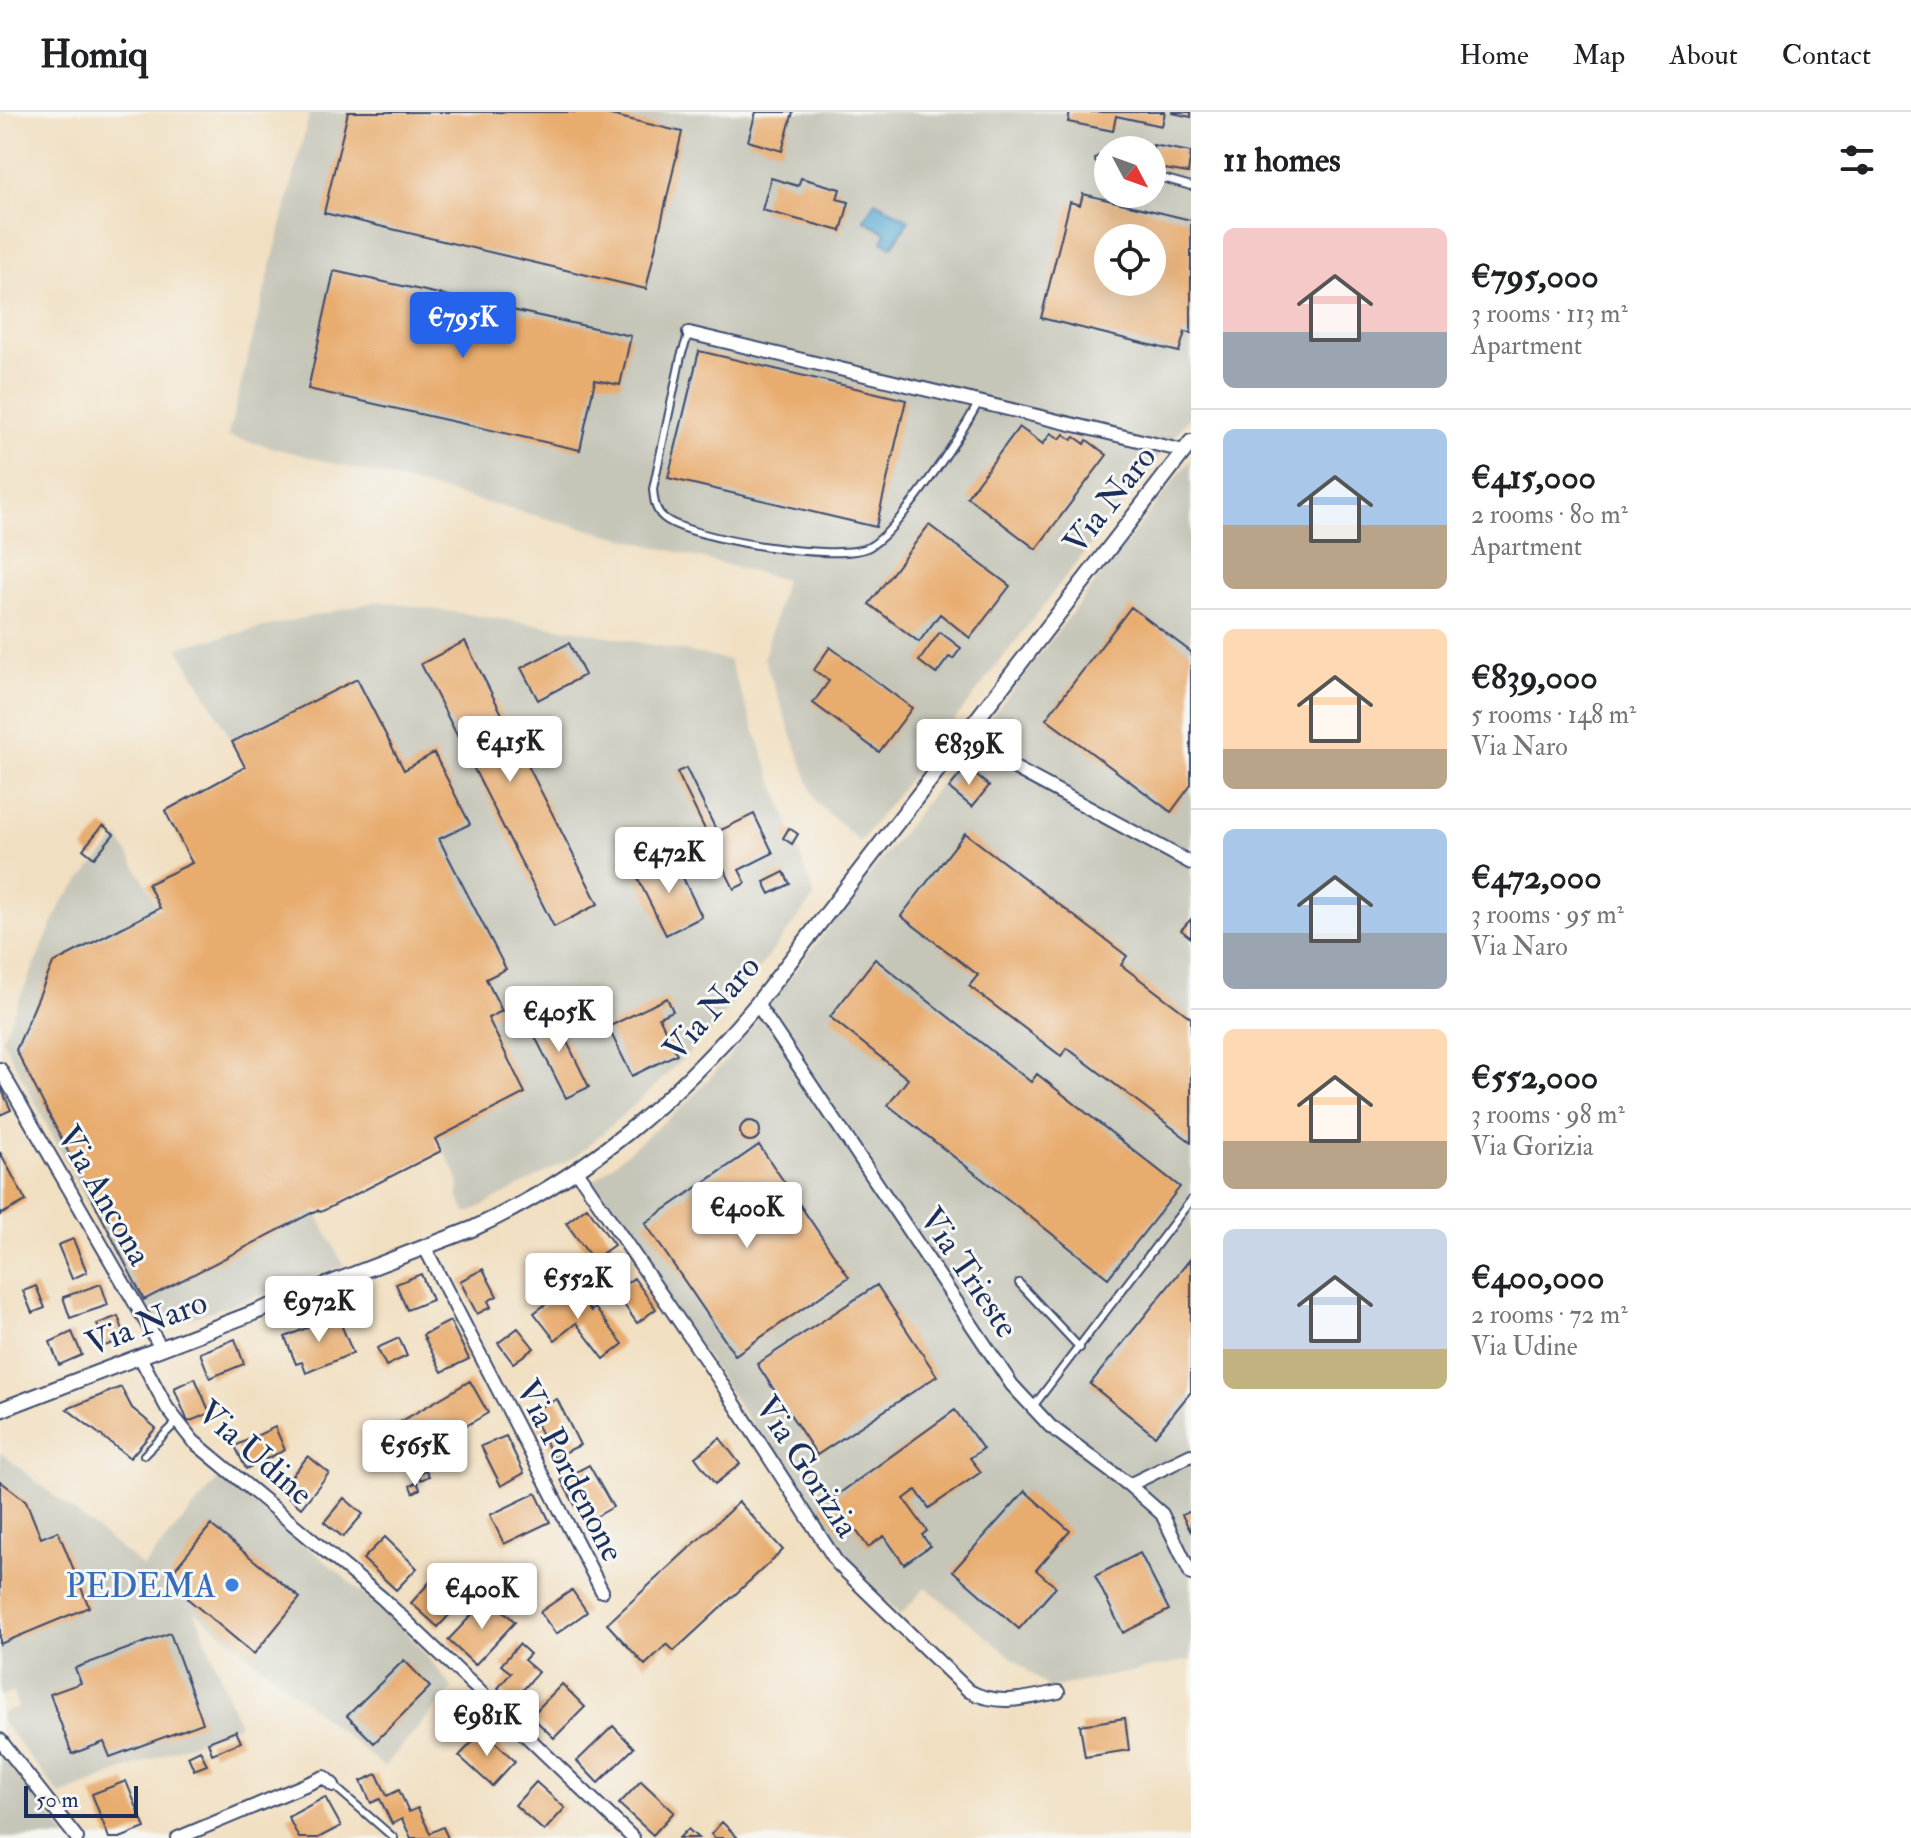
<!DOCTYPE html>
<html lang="en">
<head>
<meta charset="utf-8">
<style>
	:root { --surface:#fff; --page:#f6f6f6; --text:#202124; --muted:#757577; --line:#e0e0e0; --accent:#2563eb }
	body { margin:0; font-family:"IM FELL Double Pica",serif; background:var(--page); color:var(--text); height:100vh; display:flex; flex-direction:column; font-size:30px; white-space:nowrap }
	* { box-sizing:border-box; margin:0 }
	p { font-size:26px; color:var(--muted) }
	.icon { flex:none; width:44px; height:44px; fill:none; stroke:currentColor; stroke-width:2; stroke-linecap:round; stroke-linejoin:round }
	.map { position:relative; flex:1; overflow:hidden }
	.details { display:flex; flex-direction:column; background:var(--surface); width:720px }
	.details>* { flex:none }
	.needle { width:52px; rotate:131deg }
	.fabs { position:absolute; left:1094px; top:24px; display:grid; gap:16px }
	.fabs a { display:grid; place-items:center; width:72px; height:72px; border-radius:50%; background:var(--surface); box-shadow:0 8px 32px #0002; font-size:40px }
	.scale { position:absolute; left:24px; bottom:20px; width:114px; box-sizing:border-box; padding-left:8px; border:4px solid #1b2f5e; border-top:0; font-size:22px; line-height:28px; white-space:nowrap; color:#1b2f5e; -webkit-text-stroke:6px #f6f6f2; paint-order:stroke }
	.price { position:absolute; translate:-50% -68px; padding:0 18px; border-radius:8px; background:#fff; color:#222; font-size:26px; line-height:52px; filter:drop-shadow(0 2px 4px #0008) }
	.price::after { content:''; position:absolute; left:50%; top:48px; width:24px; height:18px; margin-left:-12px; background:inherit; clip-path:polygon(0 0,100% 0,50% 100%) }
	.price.selected { background:var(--accent); color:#fff }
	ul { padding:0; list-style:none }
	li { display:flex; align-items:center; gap:24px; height:200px; padding:0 32px }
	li+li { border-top:2px solid var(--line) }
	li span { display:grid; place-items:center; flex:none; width:224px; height:160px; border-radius:12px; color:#555 }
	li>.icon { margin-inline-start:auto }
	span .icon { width:96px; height:96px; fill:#fffc; stroke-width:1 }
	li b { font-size:34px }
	h2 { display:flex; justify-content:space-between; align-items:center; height:96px; padding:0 32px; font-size:34px }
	header { display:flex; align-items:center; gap:48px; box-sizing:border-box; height:112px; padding:0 40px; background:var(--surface); border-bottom:2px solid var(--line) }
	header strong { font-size:38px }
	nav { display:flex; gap:44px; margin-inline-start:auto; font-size:28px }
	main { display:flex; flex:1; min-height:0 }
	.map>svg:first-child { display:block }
	.industrial { fill:#c5c5b8; fill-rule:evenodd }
	.water { fill:#55a9d1; stroke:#386c98; stroke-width:2 }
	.building { fill:#e8ac6e; fill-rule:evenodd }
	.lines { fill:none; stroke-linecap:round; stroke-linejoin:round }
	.service-casing { stroke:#3b496d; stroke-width:10 }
	.minor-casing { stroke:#3b496d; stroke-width:16 }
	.tertiary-casing { stroke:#3b496d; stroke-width:18 }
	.service { stroke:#fff; stroke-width:6 }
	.minor { stroke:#fff; stroke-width:12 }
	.tertiary { stroke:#fff; stroke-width:14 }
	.shop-dot { fill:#3f7fe0; stroke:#f6f6f2; stroke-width:3 }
	.labels { text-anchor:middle; stroke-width:6; stroke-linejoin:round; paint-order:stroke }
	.street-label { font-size:34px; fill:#1b2f5e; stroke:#f6f6f2 }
	.shop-label { font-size:34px; fill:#366cbe; stroke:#f6f6f2; text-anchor:end }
</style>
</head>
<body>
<header>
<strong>Homiq</strong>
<nav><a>Home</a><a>Map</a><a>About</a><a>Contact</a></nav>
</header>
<main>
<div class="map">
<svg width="1191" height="1726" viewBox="0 0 1191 1726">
	<rect width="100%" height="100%" fill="#f6f6f2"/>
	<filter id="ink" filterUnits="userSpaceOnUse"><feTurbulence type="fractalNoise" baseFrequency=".0125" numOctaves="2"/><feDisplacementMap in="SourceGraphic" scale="16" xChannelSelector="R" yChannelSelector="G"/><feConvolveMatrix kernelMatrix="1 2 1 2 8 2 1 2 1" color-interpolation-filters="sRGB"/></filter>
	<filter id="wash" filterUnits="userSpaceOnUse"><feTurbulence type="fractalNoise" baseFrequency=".006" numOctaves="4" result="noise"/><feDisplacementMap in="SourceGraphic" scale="32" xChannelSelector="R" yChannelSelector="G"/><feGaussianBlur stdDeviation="1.8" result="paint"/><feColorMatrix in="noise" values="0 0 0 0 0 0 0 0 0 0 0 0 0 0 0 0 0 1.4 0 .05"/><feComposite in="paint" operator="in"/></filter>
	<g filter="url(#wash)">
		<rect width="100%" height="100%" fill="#f1dfc1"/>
		<path class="industrial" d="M310 0H1191V303L860 730 816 690 764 546 785 468 228 324ZM1108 38H1152V82H1108ZM1108 126H1152V170H1108Z
			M1191 347V1548L1049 1576 926 1475 900 1503 833 1434 590 1072 689 989 728 946Z
			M378 489 582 519 729 548 815 784 711 919 651 978 575 1045 467 1102 458 1085 459 1072 455 1060 226 618 178 535Z
			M118 725 146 772 344 1154 154 1219 2 927 62 790Z
			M0 1340 143 1455 220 1365 337 1459 409 1523 453 1576 384 1655 195 1499 239 1613 60 1683 0 1608V1601L18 1595 13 1580 0 1584Z
			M0 1639 67 1726H0Z"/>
		<path class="water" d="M875 89 909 108 892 135 882 129 886 121 864 108Z"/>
		<g id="blocks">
			<path class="building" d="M348 0H598L682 20 646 177 324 101Z
				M756 0H793L782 39 748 29Z
				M1070 0H1165L1162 14 1116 4 1113 19 1068 10Z
				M1172 0H1191V5L1172 1Z
				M1153 33 1191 40 1188 61 1152 55Z
				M771 66 798 74 801 66 840 77 837 87 849 90 841 119 762 98Z
				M1083 82 1191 108V221L1185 220 1179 240 1041 206 1070 90 1080 93ZM1108 126H1152V170H1108Z
				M334 159 631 224 620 273 595 268 580 338 308 277Z
				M699 239 906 288 876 415 668 366Z
				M1019 315 1043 332 1051 321 1060 327 1064 322 1072 328 1075 325 1085 332 1087 328 1107 343 1036 437 967 385Z
				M929 413 1010 474 970 526 940 502 919 530 869 492Z
				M1131 495 1191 540V673L1171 700 1046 607Z
				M940 520 961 536 953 547 949 545 936 562 919 549Z
				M465 529 598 792 554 815 421 552Z
				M569 531 585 563 538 588 521 556Z
				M830 535 912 596 879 640 813 591 829 569 814 558Z
				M357 567 404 658 434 641 470 712 439 727 506 857 486 867 502 899 488 906 525 981 435 1027 441 1039 321 1100 317 1098 144 1188 16 938 53 851 160 796 148 772 192 751 165 699 245 655 232 630Z
				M966 655 989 674 972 695 949 676Z
				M686 656 717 720 754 702 773 741 739 758 746 771 734 777 677 660Z
				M103 713 114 722 94 746 83 737Z
				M789 716 798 722 792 732 783 726Z
				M965 721 1127 844 1121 853 1191 906V1030L1067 936 1061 944 969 874 978 863 901 804Z
				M672 743 702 805 666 823 635 761Z
				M784 760 790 772 770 782 764 770Z
				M1191 807V826L1181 818Z
				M875 847 1031 970 1037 962 1180 1075 1108 1166 888 993 908 967 830 905Z
				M667 886 673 899 659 905 677 942 632 964 608 915Z
				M552 899 589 975 566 986 528 911Z
				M0 974 11 998 0 1003Z
				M740 1019a10 10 0 1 1 20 0a10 10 0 1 1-20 0Z
				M759 1033 849 1165 735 1243 645 1111Z
				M0 1040 26 1089 0 1103Z
				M587 1095 614 1133 593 1148 566 1111Z
				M73 1127 87 1160 72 1167 58 1133Z
				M1191 1146V1280L1155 1324 1090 1272Z
				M483 1157 497 1184 488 1189 491 1195 477 1202 460 1169Z
				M421 1162 432 1188 407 1198 396 1172Z
				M634 1166 656 1197 637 1211 615 1180Z
				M101 1172 108 1193 70 1206 63 1185Z
				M571 1173 591 1199 595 1196 623 1232 604 1247 576 1211 555 1228 534 1201Z
				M877 1173 937 1264 817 1343 757 1252Z
				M36 1174 45 1196 32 1201 23 1179Z
				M337 1203 353 1241 306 1261 302 1250 296 1252 285 1225Z
				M118 1204 126 1226 105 1234 97 1212Z
				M450 1209 469 1247 442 1260 423 1223Z
				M518 1216 534 1236 513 1251 498 1231Z
				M72 1220 82 1243 59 1253 50 1230Z
				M399 1226 407 1244 386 1254 377 1236Z
				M235 1227 244 1252 210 1266 200 1241Z
				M195 1266 210 1301 188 1310 174 1276Z
				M470 1269 488 1301 400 1353 383 1324V1320Z
				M121 1275 132 1296 156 1316 130 1346 67 1297Z
				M557 1287 580 1333 554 1346 530 1300Z
				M955 1298 983 1337 970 1346 981 1360 929 1396 916 1378 904 1387 927 1419 922 1423 930 1434 904 1452 884 1424 868 1435 853 1414 842 1422 822 1394Z
				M275 1315 285 1338 246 1357 235 1334Z
				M506 1324 524 1361 501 1374 481 1334Z
				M720 1326 740 1352 715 1372 695 1345Z
				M308 1344 329 1361 301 1396 280 1378Z
				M589 1353 613 1395 585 1411 561 1368Z
				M426 1358 429 1364 421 1368 418 1362Z
				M0 1369 26 1389 41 1426 58 1419 89 1495 0 1532Z
				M417 1370 420 1377 413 1381 410 1374Z
				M1025 1379 1070 1419 1036 1458 1056 1475 1019 1517 953 1459Z
				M536 1381 550 1410 504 1432 490 1403Z
				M344 1386 363 1402 343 1425 324 1410Z
				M739 1390 783 1438 674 1539 667 1532 645 1553 607 1512Z
				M1191 1399V1420L1182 1403Z
				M211 1413 300 1486 254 1542 188 1487 191 1482 169 1464Z
				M385 1425 417 1456 396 1478 363 1447Z
				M1140 1441 1169 1498 1123 1521 1095 1464Z
				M438 1461 465 1486 438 1515 411 1491Z
				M572 1478 587 1500 556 1522 540 1500Z
				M489 1485 515 1510 475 1553 448 1528Z
				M170 1521 203 1611 110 1645 104 1630 72 1642 50 1582 81 1571 75 1556Z
				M519 1532 530 1542 524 1548 538 1560 523 1578 526 1580 516 1592 498 1576 511 1561 501 1553Z
				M404 1548 430 1575 374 1631 347 1604Z
				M562 1572 585 1595 554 1626 531 1604Z
				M1125 1606 1129 1638 1085 1645 1080 1613Z
				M613 1614 634 1636 598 1671 577 1649Z
				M236 1619 241 1630 212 1642 208 1630Z
				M483 1619 515 1649 492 1674 459 1644Z
				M200 1638 207 1653 194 1658 188 1644Z
				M377 1662 387 1684 399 1678 409 1700 418 1696 430 1721 443 1715 448 1726H411L402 1707 392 1712 380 1687 371 1691 361 1669Z
				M126 1669 145 1716 120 1726H109L92 1682Z
				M641 1669 674 1700 653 1723 619 1692Z
				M536 1670 565 1696 544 1719 515 1693Z
				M325 1685 341 1714 318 1726H299L288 1705Z
				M722 1710 738 1726H715L711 1722Z
				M688 1717 698 1726H679Z"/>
		</g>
	</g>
	<g filter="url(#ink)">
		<use href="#blocks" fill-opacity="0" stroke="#3b496d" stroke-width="2"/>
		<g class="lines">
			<defs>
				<path id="service" d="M1099 48 1108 51
					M1152 63 1191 74
					M689 221 681 244 653 377C654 388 655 398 663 405 687 427 840 451 869 435 899 419 961 322 979 290
					M1019 1171 1080 1236
					M1032 1296 1191 1088
					M144 1343 177 1310
					M333 1673 394 1726"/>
				<path id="minor" d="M689 221 1184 339
					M961 627 1191 751
					M757 892 1012 1273 1050 1314 1129 1373 1191 1343
					M0 957 161 1236
					M577 1059 716 1263 838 1452 969 1579C998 1595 1027 1586 1058 1580
					M425 1136 602 1479
					M140 1245 167 1296 193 1329 382 1486 633 1726
					M1129 1373 1162 1402 1191 1462
					M0 1628 77 1726
					M178 1726 324 1665 333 1673"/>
				<path id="tertiary" d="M0 1298 472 1117C587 1064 676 988 757 892L1191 330"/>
			</defs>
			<use href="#service" class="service-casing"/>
			<use href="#minor" class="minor-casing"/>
			<use href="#tertiary" class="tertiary-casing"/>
			<use href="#service" class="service"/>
			<use href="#minor" class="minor"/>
			<use href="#tertiary" class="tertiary"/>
		</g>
	</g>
	<circle class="shop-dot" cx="232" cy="1473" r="8"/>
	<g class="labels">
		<g class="street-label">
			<text transform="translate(1109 387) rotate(-52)" y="12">Via Naro</text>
			<text transform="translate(711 895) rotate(-49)" y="12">Via Naro</text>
			<text transform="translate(105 1083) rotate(60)" y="12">Via Ancona</text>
			<text transform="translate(970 1160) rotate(56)" y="12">Via Trieste</text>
			<text transform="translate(146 1210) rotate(-21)" y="12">Via Naro</text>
			<text transform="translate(256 1340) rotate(41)" y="12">Via Udine</text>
			<text transform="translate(808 1354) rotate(57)" y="12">Via Gorizia</text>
			<text transform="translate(571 1358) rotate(63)" y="12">Via Pordenone</text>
		</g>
		<g class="shop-label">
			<text x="216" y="1485">PEDEMA</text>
		</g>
	</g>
</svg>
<div class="fabs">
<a><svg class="needle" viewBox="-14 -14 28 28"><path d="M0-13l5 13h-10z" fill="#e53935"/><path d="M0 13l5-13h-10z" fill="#757577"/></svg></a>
<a><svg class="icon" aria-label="locate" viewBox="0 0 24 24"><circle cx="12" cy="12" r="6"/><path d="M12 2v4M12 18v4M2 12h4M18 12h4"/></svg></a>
</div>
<div class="scale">50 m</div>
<b class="price selected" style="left:463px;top:248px">€795K</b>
<b class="price" style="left:510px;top:672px">€415K</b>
<b class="price" style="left:969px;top:675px">€839K</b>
<b class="price" style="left:669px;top:783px">€472K</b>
<b class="price" style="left:559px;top:942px">€405K</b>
<b class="price" style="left:747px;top:1138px">€400K</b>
<b class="price" style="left:578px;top:1209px">€552K</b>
<b class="price" style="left:319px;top:1232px">€972K</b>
<b class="price" style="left:415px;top:1376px">€565K</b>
<b class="price" style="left:482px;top:1519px">€400K</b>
<b class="price" style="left:487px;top:1646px">€981K</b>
</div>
<section class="details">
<h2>11 homes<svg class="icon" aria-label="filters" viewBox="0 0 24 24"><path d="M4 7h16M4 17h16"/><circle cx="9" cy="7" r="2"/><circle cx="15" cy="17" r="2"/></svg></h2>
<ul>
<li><span style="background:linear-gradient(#f6c9c9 65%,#9aa5b1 0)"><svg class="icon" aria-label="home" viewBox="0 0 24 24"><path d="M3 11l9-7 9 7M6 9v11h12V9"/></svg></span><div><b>€795,000</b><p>3 rooms · 113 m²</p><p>Apartment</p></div></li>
<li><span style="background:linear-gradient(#a9c7e8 60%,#b9a48a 0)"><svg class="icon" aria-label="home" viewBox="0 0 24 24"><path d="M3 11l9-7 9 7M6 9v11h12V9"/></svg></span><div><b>€415,000</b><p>2 rooms · 80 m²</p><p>Apartment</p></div></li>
<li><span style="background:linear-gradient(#ffd9b3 75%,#b9a48a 0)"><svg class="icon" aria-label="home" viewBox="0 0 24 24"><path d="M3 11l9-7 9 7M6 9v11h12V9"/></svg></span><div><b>€839,000</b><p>5 rooms · 148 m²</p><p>Via Naro</p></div></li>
<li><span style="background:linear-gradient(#a9c7e8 65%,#9aa5b1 0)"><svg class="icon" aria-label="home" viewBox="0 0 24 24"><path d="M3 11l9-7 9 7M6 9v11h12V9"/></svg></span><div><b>€472,000</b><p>3 rooms · 95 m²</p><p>Via Naro</p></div></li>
<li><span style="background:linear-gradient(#ffd9b3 70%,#b9a48a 0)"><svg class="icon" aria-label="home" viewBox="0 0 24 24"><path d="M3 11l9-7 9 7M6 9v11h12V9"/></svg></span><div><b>€552,000</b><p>3 rooms · 98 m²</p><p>Via Gorizia</p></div></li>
<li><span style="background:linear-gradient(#c9d6e8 75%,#c2b280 0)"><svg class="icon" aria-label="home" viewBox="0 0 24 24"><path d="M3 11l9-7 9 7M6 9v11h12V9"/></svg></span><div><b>€400,000</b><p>2 rooms · 72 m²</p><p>Via Udine</p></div></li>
</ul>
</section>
</main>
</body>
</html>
